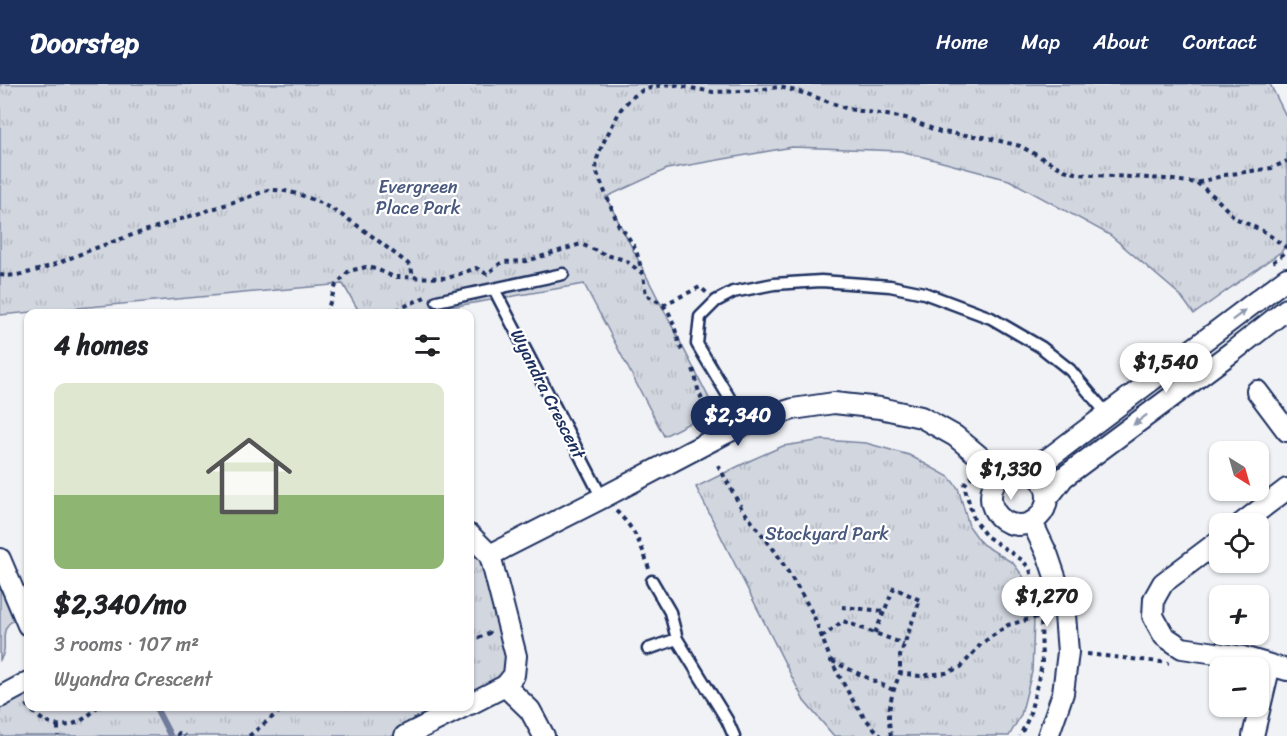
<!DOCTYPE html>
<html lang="en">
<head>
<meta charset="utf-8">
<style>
	:root { --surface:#fff; --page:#f6f6f6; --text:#202124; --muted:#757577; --accent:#1b2f5e }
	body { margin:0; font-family:Sriracha,sans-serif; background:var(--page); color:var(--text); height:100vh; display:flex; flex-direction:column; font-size:22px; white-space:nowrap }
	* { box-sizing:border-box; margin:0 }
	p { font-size:20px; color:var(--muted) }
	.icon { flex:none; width:33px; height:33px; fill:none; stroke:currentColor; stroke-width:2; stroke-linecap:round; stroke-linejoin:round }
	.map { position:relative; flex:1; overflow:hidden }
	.side { position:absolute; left:24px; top:225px; width:450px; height:402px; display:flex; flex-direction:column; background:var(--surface); border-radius:12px; box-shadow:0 2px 4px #0004 }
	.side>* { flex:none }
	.needle { width:39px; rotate:143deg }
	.buttons { position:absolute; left:1209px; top:357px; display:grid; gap:12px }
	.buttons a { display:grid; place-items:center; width:60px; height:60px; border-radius:12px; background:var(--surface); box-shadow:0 2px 4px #0004; font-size:30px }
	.price { position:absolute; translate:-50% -51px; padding:0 14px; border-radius:21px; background:#fff; color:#222; font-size:20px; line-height:39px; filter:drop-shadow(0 2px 3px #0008) }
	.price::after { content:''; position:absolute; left:50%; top:36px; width:18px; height:14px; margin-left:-9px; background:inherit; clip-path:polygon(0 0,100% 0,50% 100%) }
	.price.on { background:var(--accent); color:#fff }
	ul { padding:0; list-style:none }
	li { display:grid; align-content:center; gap:12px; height:318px; padding:0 30px }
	li span { display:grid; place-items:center; height:186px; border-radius:12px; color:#555 }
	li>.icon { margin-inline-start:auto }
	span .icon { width:108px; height:108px; fill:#fffc; stroke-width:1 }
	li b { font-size:26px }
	h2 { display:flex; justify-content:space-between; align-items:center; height:72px; padding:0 30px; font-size:26px }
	header { display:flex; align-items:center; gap:36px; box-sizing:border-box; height:84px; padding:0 30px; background:var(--accent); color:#fff }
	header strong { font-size:28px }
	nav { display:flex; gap:33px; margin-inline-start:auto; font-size:21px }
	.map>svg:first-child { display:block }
	.grass { fill:#d2d6df; stroke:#76829e; stroke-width:1.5 }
	.park { fill:url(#park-tufts); stroke:#76829e; stroke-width:1.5 }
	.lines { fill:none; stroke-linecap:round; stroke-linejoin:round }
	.stream { stroke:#707c9a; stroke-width:6 }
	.lane-casing { stroke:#1b2f5e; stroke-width:15 }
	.street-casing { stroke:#1b2f5e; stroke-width:24 }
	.path { stroke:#1b2f5e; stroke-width:4; stroke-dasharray:4.5 4.5; stroke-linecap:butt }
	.lane { stroke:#fff; stroke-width:10 }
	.street { stroke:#fff; stroke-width:20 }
	.oneway { fill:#8d97ae }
	.labels { text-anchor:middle; stroke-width:4.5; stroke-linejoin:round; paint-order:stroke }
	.park-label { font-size:18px; fill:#49597e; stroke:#fff }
	.street-label { font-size:18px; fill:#1b2f5e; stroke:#fff }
</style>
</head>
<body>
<header>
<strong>Doorstep</strong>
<nav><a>Home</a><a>Map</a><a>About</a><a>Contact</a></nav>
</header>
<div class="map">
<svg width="1287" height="652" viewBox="0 0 1287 652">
	<defs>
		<pattern id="park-tufts" width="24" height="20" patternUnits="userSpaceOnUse" patternTransform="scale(1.5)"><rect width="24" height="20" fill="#d2d6df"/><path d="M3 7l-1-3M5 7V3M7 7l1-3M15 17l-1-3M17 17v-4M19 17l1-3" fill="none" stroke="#b4b8c2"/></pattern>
	</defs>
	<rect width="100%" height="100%" fill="#f1f2f5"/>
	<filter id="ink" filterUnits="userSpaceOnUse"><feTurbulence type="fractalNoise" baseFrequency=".0167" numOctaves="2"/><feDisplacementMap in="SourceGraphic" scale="12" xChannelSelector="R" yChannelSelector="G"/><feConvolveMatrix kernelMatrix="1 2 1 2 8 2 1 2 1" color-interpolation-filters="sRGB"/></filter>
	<g filter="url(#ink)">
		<path class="grass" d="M0 502 15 535C12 537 9 539 7 542 0 552 9 564 0 576Z"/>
		<path class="park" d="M0 0H1270L1287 34V159L1282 167 1194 230 1180 211 1110 151 1009 96 901 67 792 63 667 85 606 113 715 326 664 352 584 200 416 229H360L343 200 0 231Z
			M823 356 866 359 909 371 949 393 958 404 969 442 982 460 1013 479 1023 492 1034 536 1032 588 1021 631 1009 652H834L804 617 696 403 749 377 783 362Z
			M470 451 490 471 514 591 470 620Z
			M28 598V622L465 623 405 652H0V613Z"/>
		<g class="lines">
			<path class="stream" d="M155 622 170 651"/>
			<defs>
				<path id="lane" d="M494 205 602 414
					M437 217 563 190
					M745 340 697 260 700 233 716 217 733 208 774 200 821 197 890 202 924 209 991 234 1041 263 1070 286 1108 331
					M652 497 670 528 677 555 727 636 734 652
					M648 565 677 555"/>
				<path id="street" d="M1257 307 1287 347
					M1020 385 1049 374 1287 194
					M991 413a28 28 0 1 1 56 0a28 28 0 1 1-56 0Z
					M1047 415 1064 393 1232 268 1287 225
					M1032 438 1048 472 1064 519 1068 568 1063 609 1048 652
					M1241 440 1287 405
					M470 451 490 471 516 572 514 591 505 602 470 620
					M1220 456 1163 499 1154 515 1153 532 1164 552 1182 564 1243 573 1287 586
					M490 471 602 414 724 350 745 340 793 325 834 319 880 324 921 333 955 352 985 377 999 393
					M0 475 28 541
					M505 602 530 626 544 652
					M0 613 28 598
					M405 652 465 622
					M1253 652 1270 581"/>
			</defs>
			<use href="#lane" class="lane-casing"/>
			<use href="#street" class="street-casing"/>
			<path class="path" d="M1197 99 1216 114 1235 134 1265 148 1287 164
				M1273 178 1287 167
				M0 191C26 196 75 171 101 162 156 142 213 126 268 106 318 104 372 153 411 182L413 194
				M663 221 700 203 707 209
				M326 230 336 201 349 187 366 183 376 185 394 193 448 194 476 184 487 190 502 178 527 177 581 160 606 171 625 176 643 190
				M388 230 425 213
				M682 266C675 252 675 233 663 221 659 217 651 214 646 211L643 191 636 166 627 151 619 142 599 94 596 86 597 75 602 61 621 25 631 14 643 6 658 2 674 1 713 8 745 7 780 3 807 10 848 25 906 34 940 48 984 53 1020 62 1064 86 1079 90 1165 95 1197 99 1225 91 1272 84 1287 77
				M693 285C696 292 696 298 698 305 701 316 708 326 716 335
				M718 381 742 425 775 467 801 509 813 530 831 577 852 615 864 633 881 652
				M973 391 964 401 974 436 986 452 1022 476 1030 485 1041 532 1042 581 1029 633 1020 652
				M616 427C634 444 642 461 649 485
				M842 523 884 527
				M875 549 894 504 920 516 900 572V589
				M822 553 843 537 904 560
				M470 558 489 549 488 547
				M1087 570 1169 579
				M832 577 893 606
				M27 620C47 649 76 648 98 622
				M58 642V652
				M177 652 179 649 185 652
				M249 652 286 622
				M891 652C886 627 891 612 900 589L919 592 946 589 961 583 981 560 1008 541 1041 532"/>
			<use href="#lane" class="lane"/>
			<use href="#street" class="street"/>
		</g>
		<defs><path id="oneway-solid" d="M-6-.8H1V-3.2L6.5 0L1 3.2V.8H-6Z" transform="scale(1.5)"/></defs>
		<g class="oneway">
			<use href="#oneway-solid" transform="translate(1239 231) rotate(-37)"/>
			<use href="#oneway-solid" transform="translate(1140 336) rotate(143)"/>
		</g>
	</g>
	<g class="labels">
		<g class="park-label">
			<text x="418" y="109">Evergreen<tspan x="418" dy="21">Place Park</tspan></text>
			<text x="827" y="456">Stockyard Park</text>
		</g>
		<g class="street-label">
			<text transform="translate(548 310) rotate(63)" y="6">Wyandra Crescent</text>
		</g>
	</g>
</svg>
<div class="buttons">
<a><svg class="needle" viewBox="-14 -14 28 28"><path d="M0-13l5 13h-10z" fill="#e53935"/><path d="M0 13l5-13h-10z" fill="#757577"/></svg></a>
<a><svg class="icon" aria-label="locate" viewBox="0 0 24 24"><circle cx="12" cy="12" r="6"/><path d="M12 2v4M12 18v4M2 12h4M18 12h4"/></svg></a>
<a>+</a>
<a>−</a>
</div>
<b class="price" style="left:1166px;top:310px">$1,540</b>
<b class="price on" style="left:738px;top:363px">$2,340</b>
<b class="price" style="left:1011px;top:417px">$1,330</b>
<b class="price" style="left:1047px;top:544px">$1,270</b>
<section class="side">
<h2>4 homes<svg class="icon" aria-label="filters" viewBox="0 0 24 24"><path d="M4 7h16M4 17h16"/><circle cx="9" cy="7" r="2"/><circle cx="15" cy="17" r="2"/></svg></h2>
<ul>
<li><span style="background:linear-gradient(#dfe7d0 60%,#8fb573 0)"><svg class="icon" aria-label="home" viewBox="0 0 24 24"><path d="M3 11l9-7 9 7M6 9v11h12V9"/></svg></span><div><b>$2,340/mo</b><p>3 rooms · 107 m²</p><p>Wyandra Crescent</p></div></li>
</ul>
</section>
</div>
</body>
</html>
